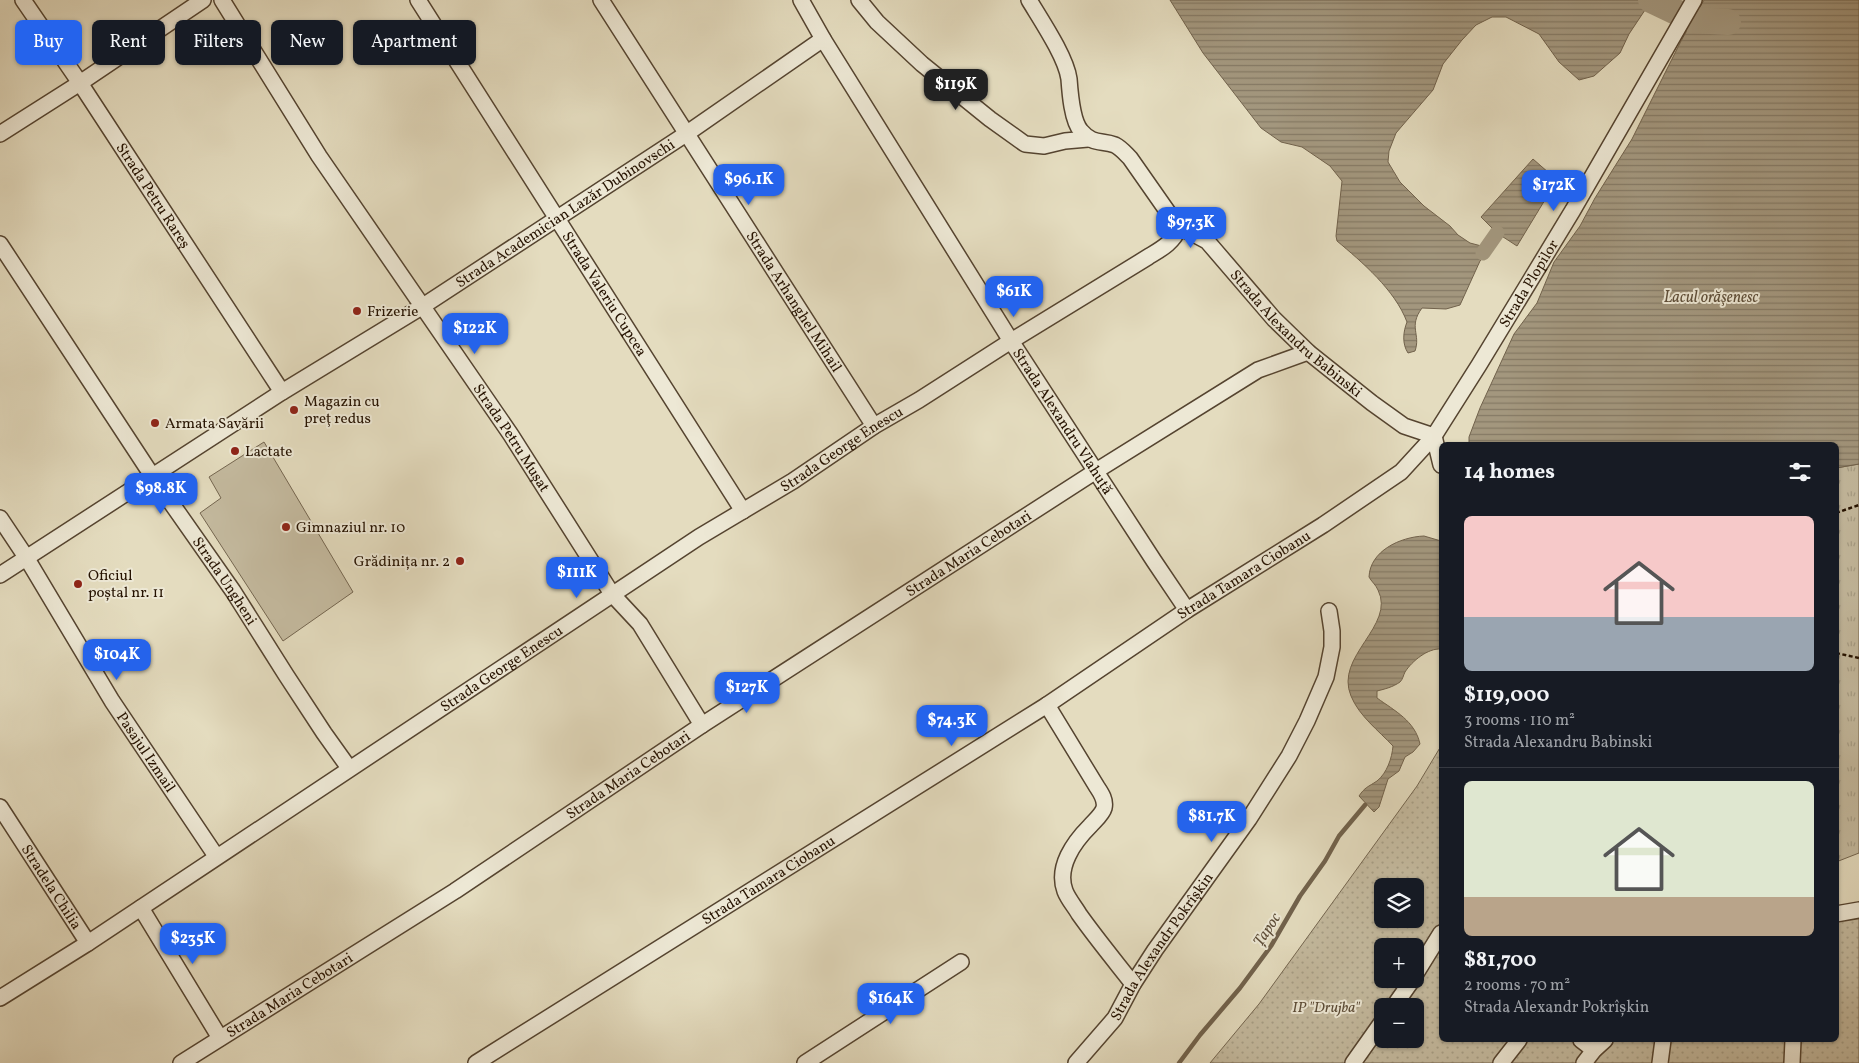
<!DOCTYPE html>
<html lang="en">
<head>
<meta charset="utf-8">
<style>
	:root { --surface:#171b24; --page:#20242c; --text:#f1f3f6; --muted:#9ea1a6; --line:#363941; --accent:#2563eb }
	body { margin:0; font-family:Vollkorn,serif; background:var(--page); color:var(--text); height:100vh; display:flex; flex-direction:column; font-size:19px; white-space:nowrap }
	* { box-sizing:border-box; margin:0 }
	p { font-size:16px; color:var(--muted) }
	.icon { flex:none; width:28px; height:28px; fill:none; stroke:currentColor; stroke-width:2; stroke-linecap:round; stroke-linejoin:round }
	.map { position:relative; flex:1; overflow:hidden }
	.sheet { position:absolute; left:1439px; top:442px; width:400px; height:600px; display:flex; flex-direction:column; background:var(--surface); border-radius:8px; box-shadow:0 1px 4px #0004 }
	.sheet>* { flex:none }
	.banner { position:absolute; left:15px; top:20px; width:475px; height:45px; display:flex; gap:10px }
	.fabs { position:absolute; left:1374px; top:878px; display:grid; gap:10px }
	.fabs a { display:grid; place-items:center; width:50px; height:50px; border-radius:8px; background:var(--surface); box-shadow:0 1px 4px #0004; font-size:25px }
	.price { position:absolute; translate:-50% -42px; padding:0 11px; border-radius:10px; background:var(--accent); color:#fff; font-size:16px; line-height:32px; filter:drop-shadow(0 1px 2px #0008) }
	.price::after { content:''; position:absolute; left:50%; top:30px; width:15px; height:11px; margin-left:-8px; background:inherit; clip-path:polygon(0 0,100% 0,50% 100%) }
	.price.on { background:#222; color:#fff }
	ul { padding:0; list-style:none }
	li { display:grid; align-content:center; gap:10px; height:265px; padding:0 25px }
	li+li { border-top:1px solid var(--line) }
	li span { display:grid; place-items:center; height:155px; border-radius:8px; color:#555 }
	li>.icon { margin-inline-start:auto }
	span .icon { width:90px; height:90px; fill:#fffc; stroke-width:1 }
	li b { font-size:21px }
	h2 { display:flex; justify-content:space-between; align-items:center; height:60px; padding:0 25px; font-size:21px }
	.tag { padding:0 18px; border-radius:8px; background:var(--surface); box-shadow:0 1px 4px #0004; font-size:18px; line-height:45px }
	.tag.on { background:var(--accent); color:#fff }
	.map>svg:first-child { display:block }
	.grass { fill:url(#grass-tufts); stroke:#746650 }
	.park { fill:url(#park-dots); stroke:#746650; fill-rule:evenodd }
	.pitch { fill:#c4ba9f; stroke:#746650 }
	.water { fill:url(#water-rules); stroke:#71624c }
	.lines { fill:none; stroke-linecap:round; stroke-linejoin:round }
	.stream { stroke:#71624c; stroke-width:4.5 }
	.canal { stroke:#a3977e; stroke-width:15 }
	.river { stroke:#a3977e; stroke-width:26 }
	.minor-casing { stroke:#554430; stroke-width:18 }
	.path { stroke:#251200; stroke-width:2.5; stroke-dasharray:4 2.5; stroke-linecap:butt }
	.minor { stroke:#ede8d5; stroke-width:15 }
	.poi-dot { fill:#8f2418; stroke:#ede8d5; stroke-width:2 }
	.labels { text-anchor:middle; stroke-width:4; stroke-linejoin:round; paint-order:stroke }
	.street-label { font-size:15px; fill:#251200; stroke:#ede8d5 }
	.poi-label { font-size:15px; fill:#251200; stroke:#ede8d5; text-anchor:start }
	.park-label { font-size:15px; font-style:italic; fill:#5d4d38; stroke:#ede8d5 }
	.water-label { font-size:16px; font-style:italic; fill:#5e4e39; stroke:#ede8d5 }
</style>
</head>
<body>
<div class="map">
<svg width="1859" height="1063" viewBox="0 0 1859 1063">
	<defs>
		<pattern id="grass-tufts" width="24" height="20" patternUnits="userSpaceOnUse" patternTransform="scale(1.25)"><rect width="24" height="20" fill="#c4ba9f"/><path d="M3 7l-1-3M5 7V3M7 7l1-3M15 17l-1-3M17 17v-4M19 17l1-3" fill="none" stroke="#a89f87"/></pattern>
		<pattern id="park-dots" width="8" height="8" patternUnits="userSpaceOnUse" patternTransform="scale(1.25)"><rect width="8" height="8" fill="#c4ba9f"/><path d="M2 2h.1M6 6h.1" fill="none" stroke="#a89f87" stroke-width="1.8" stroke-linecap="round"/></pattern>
		<pattern id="water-rules" width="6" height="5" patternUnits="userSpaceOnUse" patternTransform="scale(1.25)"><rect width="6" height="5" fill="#a3977e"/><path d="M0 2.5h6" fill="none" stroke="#857a65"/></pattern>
	</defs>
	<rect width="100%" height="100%" fill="#e4dcbf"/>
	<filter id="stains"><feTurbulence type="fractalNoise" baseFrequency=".004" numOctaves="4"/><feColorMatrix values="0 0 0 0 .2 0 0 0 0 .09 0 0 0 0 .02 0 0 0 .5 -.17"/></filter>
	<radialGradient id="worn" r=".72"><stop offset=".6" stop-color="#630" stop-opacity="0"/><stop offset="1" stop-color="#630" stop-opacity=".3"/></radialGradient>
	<path class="grass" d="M1859 464V853L1836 862V468Z"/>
	<path class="park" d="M1441 746V1040H1836V911L1859 907V1063H1210L1259 1004 1417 786ZM1382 886H1415V919H1382ZM1382 946H1415V979H1382ZM1382 1006H1415V1039H1382Z"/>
	<path class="pitch" d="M264 442 353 592 283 641 200 513 221 498 209 477Z"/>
	<path class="water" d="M1170 0H1647L1642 5 1645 10 1629 34 1620 53 1594 76 1579 80 1559 62 1539 34 1506 17H1492L1476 25 1462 40 1443 64 1433 90 1396 133 1389 151 1388 162 1400 182 1424 206 1450 226 1458 235 1470 243 1489 248 1488 252 1480 261 1460 305 1446 309 1422 308C1408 327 1421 334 1415 351L1408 353C1402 344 1403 332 1407 322 1395 290 1362 262 1337 241L1336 236 1342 181 1330 166 1302 147 1281 142 1261 128 1203 53Z
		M1704 0H1859V464L1836 468V445H1469V437L1480 408 1514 334 1537 303 1554 262 1580 226 1595 198 1632 139 1681 41Z
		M1533 159 1557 180 1517 246 1497 233 1481 217Z
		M1424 536 1441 541V649C1428 648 1412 661 1405 672 1403 676 1403 679 1400 682 1393 687 1385 689 1377 691V698C1395 711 1415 721 1420 744L1413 752 1405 757 1399 771 1388 779 1379 807 1374 812 1359 796C1365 787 1368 787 1377 781 1387 773 1392 758 1393 746 1379 731 1359 716 1351 696 1334 656 1396 626 1378 590 1376 585 1371 581 1369 577 1370 551 1400 537 1424 536Z"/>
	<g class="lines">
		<path class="stream" d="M1179 1063 1200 1035 1240 988 1271 946 1300 896 1325 861 1339 836 1365 805"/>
		<path class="canal" d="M1483 253 1497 233"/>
		<path class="river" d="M1651 0 1693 20 1728 22"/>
		<defs>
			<g id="minor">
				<path id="s1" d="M23 0 80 83 282 392"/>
				<path id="s2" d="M222 0 319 156 511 435 612 594 640 624 702 725"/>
				<path id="s3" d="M418 0 743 511"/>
				<path id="s4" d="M601 0 874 426"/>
				<path id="s5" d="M801 0 823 39 1011 341 1154 561 1187 610"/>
				<path d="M859 0 877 22 922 64 990 119 1025 144 1044 146 1065 141 1088 139"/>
				<path id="s6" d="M1029 0C1041 20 1066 57 1069 79 1070 93 1072 121 1081 131 1093 145 1101 140 1115 145 1121 148 1125 153 1130 158L1179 228 1190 232 1207 241 1274 319 1308 352 1372 403 1404 426 1434 436"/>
				<path d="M0 134 80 83 203 0"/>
				<path id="s7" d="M0 244 153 477 233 591 286 675 324 733 349 768"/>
				<path d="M1434 436 1441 465"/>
				<path id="s8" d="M0 518 26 557 112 701 216 856"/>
				<path id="s9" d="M0 575 282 392 423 306 686 134 823 39"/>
				<path d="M1047 705 1097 787C1101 793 1106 800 1104 808 1102 815 1094 821 1090 826 1074 842 1056 867 1065 891 1068 899 1075 907 1079 914 1096 938 1115 961 1133 984"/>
				<path id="s10" d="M0 807 88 943"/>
				<path d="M141 908 220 1038"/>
				<path d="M1836 914 1859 910"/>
				<path d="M1415 975 1441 933"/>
				<path id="s11" d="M0 998 88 943 699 537 793 481 874 426 919 400 1011 341 1148 257C1161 249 1173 243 1179 228"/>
				<path d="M1394 1006 1413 979"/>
				<path d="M1581 1040 1594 1050"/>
				<path id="s12" d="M181 1063 455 891 702 725 1096 471 1258 370 1308 352"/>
				<path id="s13" d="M476 1063 1047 705 1187 610 1323 525 1401 472 1434 436 1479 365 1573 210 1694 0"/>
				<path d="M805 1063 961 962"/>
				<path id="s14" d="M1076 1063 1115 1018 1133 984 1155 950 1249 819 1289 756 1307 721 1326 677 1332 647V631L1329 611"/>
				<path d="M1353 1063 1382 1022"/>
				<path d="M1501 1063 1519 1040"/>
				<path d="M1584 1063 1594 1050 1605 1040"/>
				<path d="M1660 1063 1663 1040"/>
				<path d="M1792 1063 1793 1040"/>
			</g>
		</defs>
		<use href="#minor" class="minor-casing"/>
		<path class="path" d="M1836 513 1859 505
			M1836 653 1859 658"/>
		<use href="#minor" class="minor"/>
	</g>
	<g class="poi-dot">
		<circle cx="357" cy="311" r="5"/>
		<circle cx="294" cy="410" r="5"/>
		<circle cx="155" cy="423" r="5"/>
		<circle cx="235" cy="451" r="5"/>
		<circle cx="286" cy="527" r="5"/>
		<circle cx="460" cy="561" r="5"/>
		<circle cx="78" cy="584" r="5"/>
	</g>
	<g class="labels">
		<g class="street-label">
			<text dy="5" stroke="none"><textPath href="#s1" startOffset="235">Strada Petru Rareș</textPath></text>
			<text dy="5" stroke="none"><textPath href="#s9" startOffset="671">Strada Academician Lazăr Dubinovschi</textPath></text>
			<text dy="5" stroke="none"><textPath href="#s13" startOffset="1326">Strada Plopilor</textPath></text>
			<text dy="5" stroke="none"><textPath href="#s3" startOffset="348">Strada Valeriu Cupcea</textPath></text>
			<text dy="5" stroke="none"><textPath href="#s4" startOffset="358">Strada Arhanghel Mihail</textPath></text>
			<text dy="5" stroke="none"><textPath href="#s6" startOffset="446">Strada Alexandru Babinski</textPath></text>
			<text dy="5" stroke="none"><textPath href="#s5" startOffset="496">Strada Аlexandru Vlahuță</textPath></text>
			<text dy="5" stroke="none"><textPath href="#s2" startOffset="525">Strada Petru Mușat</textPath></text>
			<text dy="5" stroke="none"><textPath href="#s11" startOffset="1005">Strada George Enescu</textPath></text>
			<text dy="5" stroke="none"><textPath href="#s12" startOffset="938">Strada Maria Cebotari</textPath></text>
			<text dy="5" stroke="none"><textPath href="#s13" startOffset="910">Strada Tamara Ciobanu</textPath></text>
			<text dy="5" stroke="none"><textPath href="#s7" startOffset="405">Strada Ungheni</textPath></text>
			<text dy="5" stroke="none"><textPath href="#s11" startOffset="600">Strada George Enescu</textPath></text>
			<text dy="5" stroke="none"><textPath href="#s8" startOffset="276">Pasajul Izmail</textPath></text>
			<text dy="5" stroke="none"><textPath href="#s12" startOffset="532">Strada Maria Cebotari</textPath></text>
			<text dy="5" stroke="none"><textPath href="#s13" startOffset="345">Strada Tamara Ciobanu</textPath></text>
			<text dy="5" stroke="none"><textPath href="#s10" startOffset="95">Stradela Chilia</textPath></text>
			<text dy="5" stroke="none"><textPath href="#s14" startOffset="145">Strada Alexandr Pokrîșkin</textPath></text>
			<text dy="5" stroke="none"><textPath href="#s12" startOffset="128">Strada Maria Cebotari</textPath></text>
		</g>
		<g class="poi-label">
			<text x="367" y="316">Frizerie</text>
			<text x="304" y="406">Magazin cu<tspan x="304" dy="17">preţ redus</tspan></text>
			<text x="165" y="428">Armata Savării</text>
			<text x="245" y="456">Lactate</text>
			<text x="296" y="532">Gimnaziul nr. 10</text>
			<text x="450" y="566" text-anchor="end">Grădinița nr. 2</text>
			<text x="88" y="580">Oficiul<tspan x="88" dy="17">poștal nr. 11</tspan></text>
		</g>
		<g class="park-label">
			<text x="1326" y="1012">IP "Drujba"</text>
		</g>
		<g class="water-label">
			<text x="1711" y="302">Lacul orăşenesc</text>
			<text transform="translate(1266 929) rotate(-57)" y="6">Țapoc</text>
		</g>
	</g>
	<rect width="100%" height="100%" filter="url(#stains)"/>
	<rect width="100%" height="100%" fill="url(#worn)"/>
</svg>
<div class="fabs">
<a><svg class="icon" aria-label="layers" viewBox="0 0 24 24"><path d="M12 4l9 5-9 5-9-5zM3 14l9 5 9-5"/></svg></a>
<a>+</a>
<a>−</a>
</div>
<b class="price on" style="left:956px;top:111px">$119K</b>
<b class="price" style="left:749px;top:206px">$96.1K</b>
<b class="price" style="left:1554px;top:212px">$172K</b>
<b class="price" style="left:1191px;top:249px">$97.3K</b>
<b class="price" style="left:1014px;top:318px">$61K</b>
<b class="price" style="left:475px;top:355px">$122K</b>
<b class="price" style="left:161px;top:515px">$98.8K</b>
<b class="price" style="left:577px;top:599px">$111K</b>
<b class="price" style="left:117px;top:681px">$104K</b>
<b class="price" style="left:747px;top:714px">$127K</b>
<b class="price" style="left:952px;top:747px">$74.3K</b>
<b class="price" style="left:1212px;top:843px">$81.7K</b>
<b class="price" style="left:193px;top:965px">$235K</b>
<b class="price" style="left:891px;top:1025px">$164K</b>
<div class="banner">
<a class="tag on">Buy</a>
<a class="tag">Rent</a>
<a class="tag">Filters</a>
<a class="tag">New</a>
<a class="tag">Apartment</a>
</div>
<section class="sheet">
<h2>14 homes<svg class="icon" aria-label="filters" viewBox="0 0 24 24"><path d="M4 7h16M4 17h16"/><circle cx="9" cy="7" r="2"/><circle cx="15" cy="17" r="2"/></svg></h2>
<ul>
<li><span style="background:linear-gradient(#f6c9c9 65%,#9aa5b1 0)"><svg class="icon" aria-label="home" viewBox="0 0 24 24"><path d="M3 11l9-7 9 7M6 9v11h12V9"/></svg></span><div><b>$119,000</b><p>3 rooms · 110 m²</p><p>Strada Alexandru Babinski</p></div></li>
<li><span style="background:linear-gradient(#dfe7d0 75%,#b9a48a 0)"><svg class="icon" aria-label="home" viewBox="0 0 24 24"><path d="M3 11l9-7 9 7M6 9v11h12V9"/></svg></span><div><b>$81,700</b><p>2 rooms · 70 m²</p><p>Strada Alexandr Pokrîșkin</p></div></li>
</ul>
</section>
</div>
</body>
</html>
